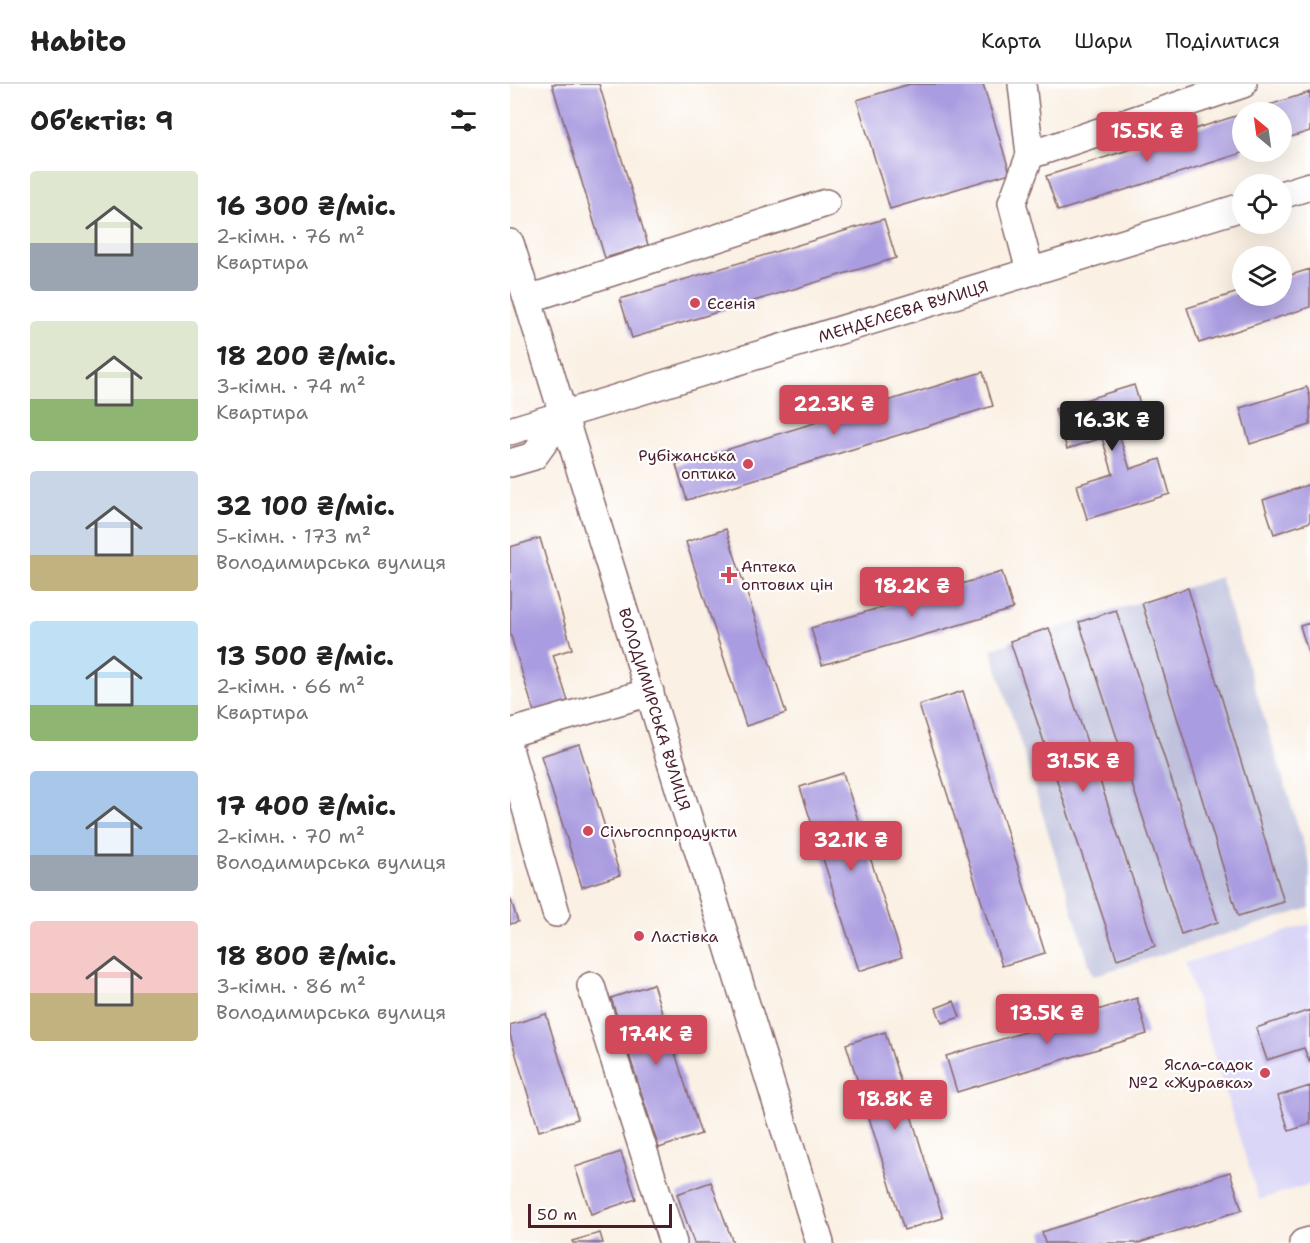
<!DOCTYPE html>
<html lang="uk">
<head>
<meta charset="utf-8">
<style>
	:root { --surface:#fff; --page:#f2f2f2; --text:#222; --muted:#767676; --line:#e0e0e0; --accent:#d1495b }
	body { margin:0; font-family:"Shantell Sans",sans-serif; background:var(--page); color:var(--text); height:100vh; display:flex; flex-direction:column; font-size:22px; white-space:nowrap }
	* { box-sizing:border-box; margin:0 }
	p { font-size:20px; color:var(--muted) }
	.icon { flex:none; width:33px; height:33px; fill:none; stroke:currentColor; stroke-width:2; stroke-linecap:round; stroke-linejoin:round }
	.map { position:relative; flex:1; overflow:hidden }
	.details { display:flex; flex-direction:column; background:var(--surface); width:510px }
	.details>* { flex:none }
	.needle { width:39px; rotate:331deg }
	.tools { position:absolute; left:722px; top:18px; display:grid; gap:12px }
	.tools a { display:grid; place-items:center; width:60px; height:60px; border-radius:50%; background:var(--surface); box-shadow:0 6px 24px #0002; font-size:30px }
	.scale { position:absolute; left:18px; bottom:15px; width:144px; box-sizing:border-box; padding-left:6px; border:3px solid #4a1f2b; border-top:0; font-size:16px; line-height:21px; white-space:nowrap; color:#4a1f2b; -webkit-text-stroke:4px #fff; paint-order:stroke }
	.price { position:absolute; translate:-50% -51px; padding:0 14px; border-radius:6px; background:var(--accent); color:#fff; font-size:20px; line-height:39px; filter:drop-shadow(0 2px 3px #0008) }
	.price::after { content:''; position:absolute; left:50%; top:36px; width:18px; height:14px; margin-left:-9px; background:inherit; clip-path:polygon(0 0,100% 0,50% 100%) }
	.price.current { background:#222; color:#fff }
	ul { padding:0; list-style:none }
	li { display:flex; align-items:center; gap:18px; height:150px; padding:0 30px }
	li span { display:grid; place-items:center; flex:none; width:168px; height:120px; border-radius:6px; color:#555 }
	li>.icon { margin-inline-start:auto }
	span .icon { width:72px; height:72px; fill:#fffc; stroke-width:1 }
	li b { font-size:26px }
	h2 { display:flex; justify-content:space-between; align-items:center; height:72px; padding:0 30px; font-size:26px }
	header { display:flex; align-items:center; gap:36px; box-sizing:border-box; height:84px; padding:0 30px; background:var(--surface); border-bottom:2px solid var(--line) }
	header strong { font-size:28px }
	nav { display:flex; gap:33px; margin-inline-start:auto; font-size:21px }
	main { display:flex; flex:1; min-height:0 }
	.map>svg:first-child { display:block }
	.built { fill:#dad6f7 }
	.industrial { fill:#c0c2dd }
	.building { fill:#aa9ce0 }
	.lines { fill:none; stroke-linecap:round; stroke-linejoin:round }
	.minor-casing { stroke:#88686b; stroke-width:30 }
	.minor { stroke:#fff; stroke-width:27 }
	.poi-dot { fill:#d1495b; stroke:#fff; stroke-width:2 }
	.labels { text-anchor:middle; stroke-width:4.5; stroke-linejoin:round; paint-order:stroke }
	.poi-label { font-size:16px; fill:#4a1f2b; stroke:#fff; text-anchor:start }
	.street-label { font-size:16px; fill:#4a1f2b; stroke:#fff }
</style>
</head>
<body>
<header>
<strong>Habito</strong>
<nav><a>Карта</a><a>Шари</a><a>Поділитися</a></nav>
</header>
<main>
<section class="details">
<h2>Об’єктів: 9<svg class="icon" aria-label="filters" viewBox="0 0 24 24"><path d="M4 7h16M4 17h16"/><circle cx="9" cy="7" r="2"/><circle cx="15" cy="17" r="2"/></svg></h2>
<ul>
<li><span style="background:linear-gradient(#dfe7d0 60%,#9aa5b1 0)"><svg class="icon" aria-label="home" viewBox="0 0 24 24"><path d="M3 11l9-7 9 7M6 9v11h12V9"/></svg></span><div><b>16 300 ₴/міс.</b><p>2-кімн. · 76 m²</p><p>Квартира</p></div></li>
<li><span style="background:linear-gradient(#dfe7d0 65%,#8fb573 0)"><svg class="icon" aria-label="home" viewBox="0 0 24 24"><path d="M3 11l9-7 9 7M6 9v11h12V9"/></svg></span><div><b>18 200 ₴/міс.</b><p>3-кімн. · 74 m²</p><p>Квартира</p></div></li>
<li><span style="background:linear-gradient(#c9d6e8 70%,#c2b280 0)"><svg class="icon" aria-label="home" viewBox="0 0 24 24"><path d="M3 11l9-7 9 7M6 9v11h12V9"/></svg></span><div><b>32 100 ₴/міс.</b><p>5-кімн. · 173 m²</p><p>Володимирська вулиця</p></div></li>
<li><span style="background:linear-gradient(#bfe0f5 70%,#8fb573 0)"><svg class="icon" aria-label="home" viewBox="0 0 24 24"><path d="M3 11l9-7 9 7M6 9v11h12V9"/></svg></span><div><b>13 500 ₴/міс.</b><p>2-кімн. · 66 m²</p><p>Квартира</p></div></li>
<li><span style="background:linear-gradient(#a9c7e8 70%,#9aa5b1 0)"><svg class="icon" aria-label="home" viewBox="0 0 24 24"><path d="M3 11l9-7 9 7M6 9v11h12V9"/></svg></span><div><b>17 400 ₴/міс.</b><p>2-кімн. · 70 m²</p><p>Володимирська вулиця</p></div></li>
<li><span style="background:linear-gradient(#f6c9c9 60%,#c2b280 0)"><svg class="icon" aria-label="home" viewBox="0 0 24 24"><path d="M3 11l9-7 9 7M6 9v11h12V9"/></svg></span><div><b>18 800 ₴/міс.</b><p>3-кімн. · 86 m²</p><p>Володимирська вулиця</p></div></li>
</ul>
</section>
<div class="map">
<svg width="800" height="1159" viewBox="0 0 800 1159">
	<rect width="100%" height="100%" fill="#fff"/>
	<filter id="ink" filterUnits="userSpaceOnUse"><feTurbulence type="fractalNoise" baseFrequency=".0167" numOctaves="2"/><feDisplacementMap in="SourceGraphic" scale="12" xChannelSelector="R" yChannelSelector="G"/><feConvolveMatrix kernelMatrix="1 2 1 2 8 2 1 2 1" color-interpolation-filters="sRGB"/></filter>
	<filter id="wash" filterUnits="userSpaceOnUse"><feTurbulence type="fractalNoise" baseFrequency=".008" numOctaves="4" result="noise"/><feDisplacementMap in="SourceGraphic" scale="24" xChannelSelector="R" yChannelSelector="G"/><feGaussianBlur stdDeviation="1.35" result="paint"/><feColorMatrix in="noise" values="0 0 0 0 0 0 0 0 0 0 0 0 0 0 0 0 0 1.4 0 .05"/><feComposite in="paint" operator="in"/></filter>
	<g filter="url(#wash)">
		<rect width="100%" height="100%" fill="#faf0e3"/>
		<path class="built" d="M800 840V1100L749 1116 675 879Z"/>
		<path class="industrial" d="M710 493 800 781V824L583 892 481 565Z"/>
		<g id="blocks">
			<path class="building" d="M42 0H89L138 161 95 174Z
				M400 0H473L500 89 380 125 347 16Z
				M800 8V47L771 56V28H737Z
				M732 30V69L548 127 536 92Z
				M374 135 386 174 122 254 110 215Z
				M800 185V223L689 259 677 224 732 207V212H771V194Z
				M473 288 483 322 177 416 166 381Z
				M624 301 636 339 608 348 620 385 650 375 660 410 577 435 567 401 603 390 592 354 557 365 545 325Z
				M797 303 800 313V341L740 360 730 324Z
				M800 400V438L764 450 753 416Z
				M216 445 276 629 236 642 176 458Z
				M30 454 62 565 43 571 58 617 24 628 0 549V463Z
				M492 488 503 525 312 581 301 544Z
				M678 504 774 818 728 832 632 519Z
				M606 526 708 838 671 850 569 538Z
				M800 539V571H799L790 542Z
				M539 544 645 862 607 875 500 557Z
				M453 607 535 869 492 882 409 621Z
				M69 660 110 791 72 803 31 672Z
				M333 689 392 873 349 887 290 703Z
				M0 813 8 838 0 840Z
				M143 900 191 1050 149 1064 101 914Z
				M627 914 637 950 447 1008 436 972Z
				M444 917 450 933 432 939 426 924Z
				M800 926V979L794 964 757 976 746 944Z
				M36 930 68 1035 29 1047 0 951V941Z
				M375 948 433 1134 394 1146 336 960Z
				M800 1002V1040L779 1047 768 1012Z
				M111 1068 126 1115 81 1130 65 1083Z
				M720 1088 732 1126 629 1159H535L532 1148Z
				M201 1098 223 1159H184L167 1110Z
				M90 1149 93 1159H63L62 1157Z"/>
		</g>
	</g>
	<g filter="url(#ink)">
		<use href="#blocks" fill-opacity="0" stroke="#88686b" stroke-width="1.5"/>
		<g class="lines">
			<defs>
				<path id="minor" d="M512 0 520 71
					M771 111 800 102
					M0 159 310 1159
					M520 187 502 119 520 71 733 0
					M18 215 316 119
					M0 347 732 123
					M0 379 24 372 54 331
					M0 649 140 608
					M0 668 46 829
					M81 902 163 1159
					M793 1159 800 1157"/>
			</defs>
			<use href="#minor" class="minor-casing"/>
			<use href="#minor" class="minor"/>
		</g>
	</g>
	<g class="poi-dot">
		<circle cx="185" cy="219" r="6"/>
		<circle cx="238" cy="380" r="6"/>
		<path d="M216 482h6v6h6v6h-6v6h-6v-6h-6v-6h6z"/>
		<circle cx="78" cy="747" r="6"/>
		<circle cx="129" cy="852" r="6"/>
		<circle cx="755" cy="989" r="6"/>
	</g>
	<g class="labels">
		<g class="poi-label">
			<text x="197" y="225">Єсенія</text>
			<text x="226" y="377" text-anchor="end">Рубіжанська<tspan x="226" dy="18">оптика</tspan></text>
			<text x="231" y="488">Аптека<tspan x="231" dy="18">оптових цін</tspan></text>
			<text x="90" y="753">Сільгосппродукти</text>
			<text x="141" y="858">Ластівка</text>
			<text x="743" y="986" text-anchor="end">Ясла-садок<tspan x="743" dy="18">№2 «Журавка»</tspan></text>
		</g>
		<g class="street-label">
			<text transform="translate(393 227) rotate(-17)" y="6">МЕНДЕЛЄЄВА ВУЛИЦЯ</text>
			<text transform="translate(145 625) rotate(73)" y="6">ВОЛОДИМИРСЬКА ВУЛИЦЯ</text>
		</g>
	</g>
</svg>
<div class="tools">
<a><svg class="needle" viewBox="-14 -14 28 28"><path d="M0-13l5 13h-10z" fill="#e53935"/><path d="M0 13l5-13h-10z" fill="#767676"/></svg></a>
<a><svg class="icon" aria-label="locate" viewBox="0 0 24 24"><circle cx="12" cy="12" r="6"/><path d="M12 2v4M12 18v4M2 12h4M18 12h4"/></svg></a>
<a><svg class="icon" aria-label="layers" viewBox="0 0 24 24"><path d="M12 4l9 5-9 5-9-5zM3 14l9 5 9-5"/></svg></a>
</div>
<div class="scale">50 m</div>
<b class="price" style="left:637px;top:79px">15.5K ₴</b>
<b class="price" style="left:324px;top:352px">22.3K ₴</b>
<b class="price current" style="left:602px;top:368px">16.3K ₴</b>
<b class="price" style="left:402px;top:534px">18.2K ₴</b>
<b class="price" style="left:573px;top:709px">31.5K ₴</b>
<b class="price" style="left:341px;top:788px">32.1K ₴</b>
<b class="price" style="left:537px;top:961px">13.5K ₴</b>
<b class="price" style="left:146px;top:982px">17.4K ₴</b>
<b class="price" style="left:385px;top:1047px">18.8K ₴</b>
</div>
</main>
</body>
</html>
